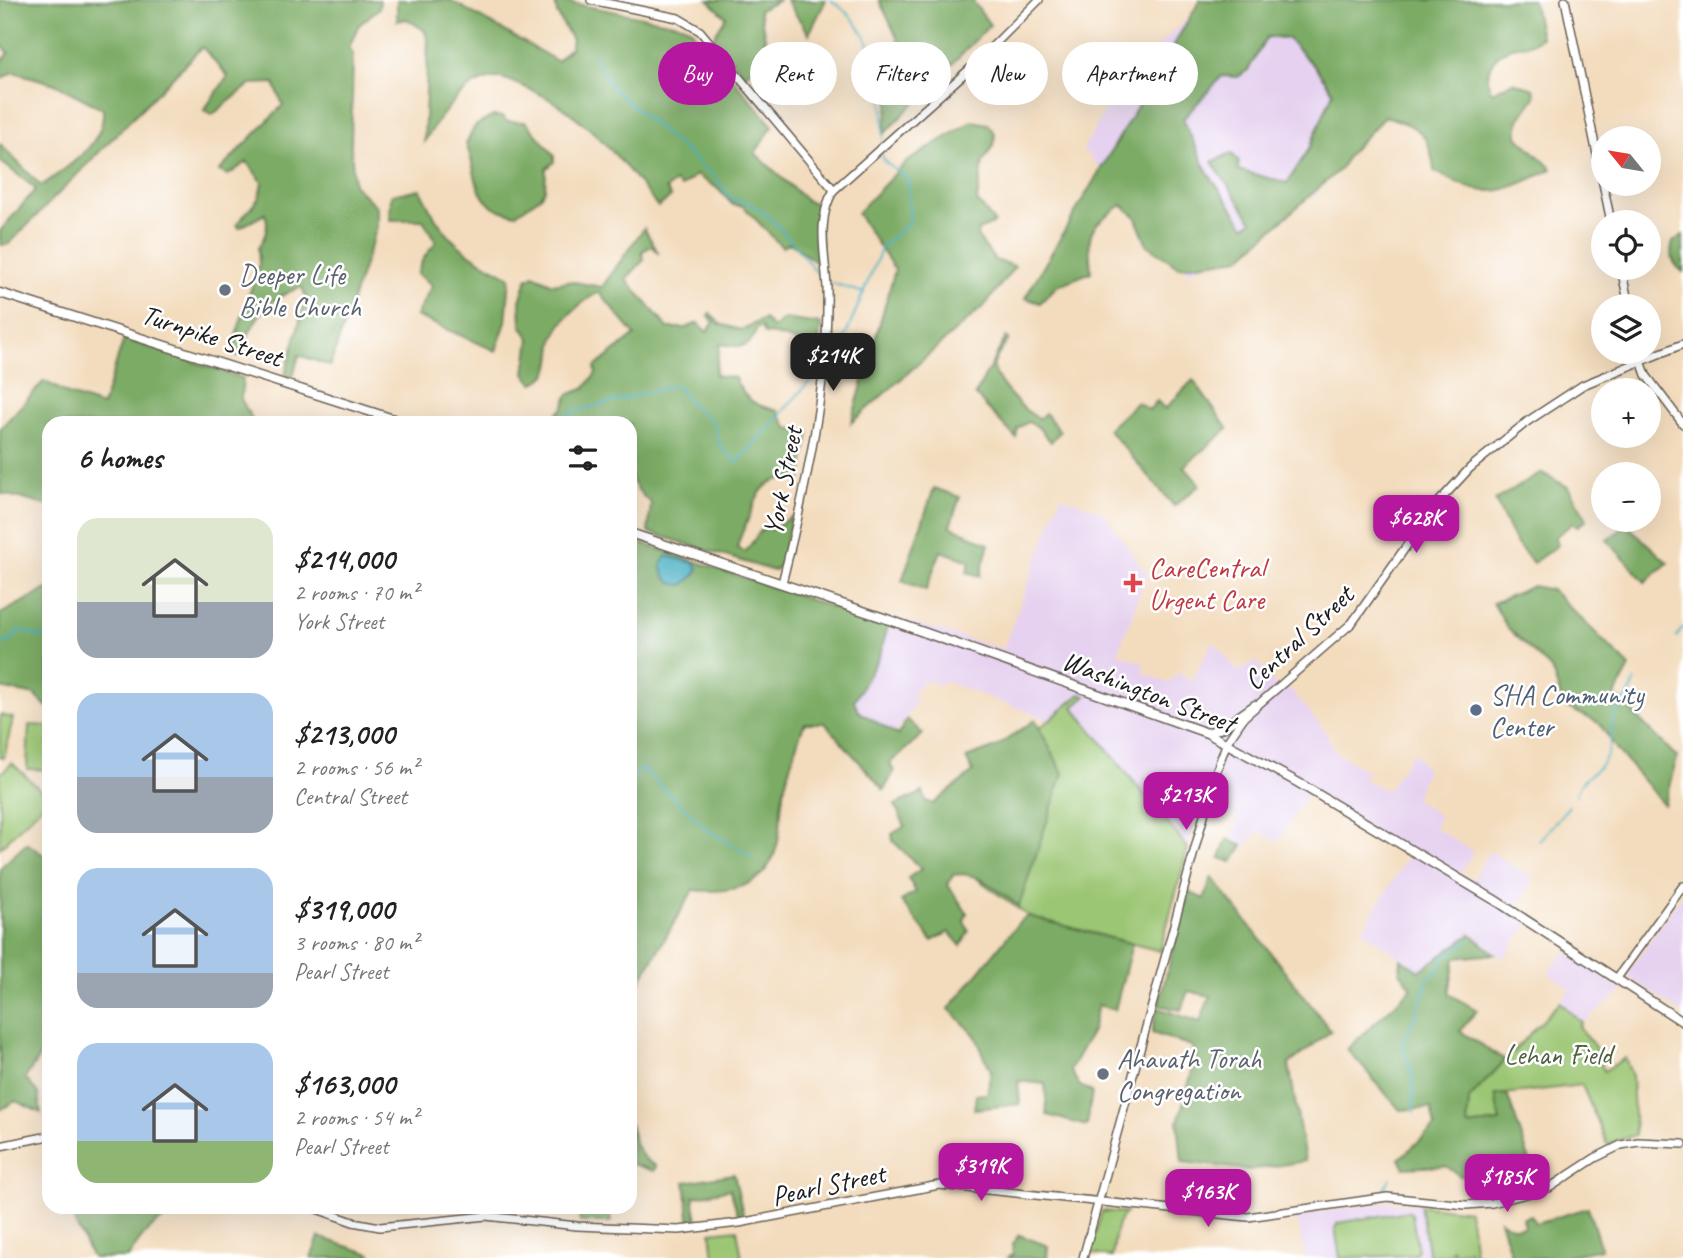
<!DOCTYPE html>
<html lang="en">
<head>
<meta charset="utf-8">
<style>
	:root { --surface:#fff; --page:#f6f6f6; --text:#222; --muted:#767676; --accent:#b5179e }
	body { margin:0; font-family:Caveat,sans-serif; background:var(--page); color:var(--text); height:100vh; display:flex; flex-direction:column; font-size:26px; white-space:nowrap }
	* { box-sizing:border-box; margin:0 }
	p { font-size:23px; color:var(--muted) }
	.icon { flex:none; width:38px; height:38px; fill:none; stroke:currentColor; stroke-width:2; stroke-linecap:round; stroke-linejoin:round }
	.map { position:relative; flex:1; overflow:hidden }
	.side { position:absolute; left:42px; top:416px; width:595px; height:798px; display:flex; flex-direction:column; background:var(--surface); border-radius:21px; box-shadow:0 7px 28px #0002 }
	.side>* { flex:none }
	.banner { position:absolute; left:658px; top:42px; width:665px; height:63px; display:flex; gap:14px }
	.needle { width:46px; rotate:300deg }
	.tools { position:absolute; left:1591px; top:126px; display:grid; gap:14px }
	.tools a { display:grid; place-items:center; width:70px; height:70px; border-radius:50%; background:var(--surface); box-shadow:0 7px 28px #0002; font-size:35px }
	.price { position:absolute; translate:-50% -60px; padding:0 16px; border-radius:14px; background:var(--accent); color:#fff; font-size:23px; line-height:46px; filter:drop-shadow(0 2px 4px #0008) }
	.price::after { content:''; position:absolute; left:50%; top:42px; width:21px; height:16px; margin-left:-10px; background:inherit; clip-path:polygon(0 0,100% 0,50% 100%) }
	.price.on { background:#222; color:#fff }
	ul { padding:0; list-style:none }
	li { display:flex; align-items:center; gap:21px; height:175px; padding:0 35px }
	li span { display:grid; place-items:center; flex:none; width:196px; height:140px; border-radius:21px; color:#555 }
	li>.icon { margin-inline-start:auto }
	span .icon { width:84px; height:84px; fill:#fffc; stroke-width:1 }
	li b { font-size:30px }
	h2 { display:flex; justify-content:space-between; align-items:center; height:84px; padding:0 35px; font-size:30px }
	.tag { padding:0 24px; border-radius:32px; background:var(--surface); box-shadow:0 7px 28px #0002; font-size:24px; line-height:63px }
	.tag.on { background:var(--accent); color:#fff }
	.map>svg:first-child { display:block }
	.built { fill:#e6d2f0 }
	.green { fill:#9bc673; stroke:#5c7148; stroke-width:2 }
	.forest { fill:#7cab65; stroke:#4c6440; stroke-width:2; fill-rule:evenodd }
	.water { fill:#45afc3; stroke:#306670; stroke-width:2 }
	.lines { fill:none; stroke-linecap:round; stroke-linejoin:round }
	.stream { stroke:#45afc3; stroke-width:2 }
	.secondary-casing { stroke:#675f54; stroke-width:10 }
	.primary-casing { stroke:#675f54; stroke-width:11 }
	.secondary { stroke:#fff; stroke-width:7 }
	.primary { stroke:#fff; stroke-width:8 }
	.worship-dot { fill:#6b7280; stroke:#fff; stroke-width:2.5 }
	.health-dot { fill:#e0444e; stroke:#fff; stroke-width:2.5 }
	.service-dot { fill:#5c6f8a; stroke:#fff; stroke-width:2.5 }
	.labels { text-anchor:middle; stroke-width:5; stroke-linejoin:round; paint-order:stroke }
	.worship-label { font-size:28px; fill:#5b616d; stroke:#fff; text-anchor:start }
	.street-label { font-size:28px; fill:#1c1c1c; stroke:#fff }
	.health-label { font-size:28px; fill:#be3a42; stroke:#fff; text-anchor:start }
	.service-label { font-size:28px; fill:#4e5e75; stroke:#fff; text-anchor:start }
	.park-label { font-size:28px; fill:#4f603f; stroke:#fff }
</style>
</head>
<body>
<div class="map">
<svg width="1683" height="1258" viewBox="0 0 1683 1258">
	<rect width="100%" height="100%" fill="#fff"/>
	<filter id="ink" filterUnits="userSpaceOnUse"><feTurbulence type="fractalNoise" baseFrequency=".0143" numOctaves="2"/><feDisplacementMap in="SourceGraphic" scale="14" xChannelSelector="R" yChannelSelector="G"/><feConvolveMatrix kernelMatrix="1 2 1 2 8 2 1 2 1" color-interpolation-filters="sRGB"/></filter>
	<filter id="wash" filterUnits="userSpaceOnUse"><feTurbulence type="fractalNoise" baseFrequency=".00686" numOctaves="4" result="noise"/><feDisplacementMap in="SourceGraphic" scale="28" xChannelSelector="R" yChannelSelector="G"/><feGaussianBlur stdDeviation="1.57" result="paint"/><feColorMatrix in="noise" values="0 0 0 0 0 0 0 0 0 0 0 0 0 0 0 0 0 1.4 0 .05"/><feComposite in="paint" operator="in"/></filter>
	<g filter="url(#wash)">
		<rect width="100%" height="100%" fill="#f3dcbd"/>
		<path class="built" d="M1207 0 1394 59 1315 196 1310 193 1304 201 1189 273 1083 149 1123 79Z
			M1061 496 1103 512 1147 574 1118 653 1145 664 1142 672 1168 683 1178 673 1192 681 1213 641 1239 672 1256 661 1280 690 1287 686 1326 732 1335 752 1368 772 1362 778 1387 791 1413 752 1427 770 1414 799 1440 816 1434 827 1473 852 1460 874 1472 881 1490 851 1534 879 1518 906 1534 916 1503 959 1471 934 1419 970 1362 930 1409 855 1307 794 1278 842 1259 831 1245 846 1233 840 1237 817 1200 803 1188 848 1073 707 1085 697 1081 694 1050 720 944 681 940 686 932 681 924 682 911 693 917 702 895 733 857 711 854 701 880 655 893 617 1003 649Z
			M1683 894V1014L1626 975Z
			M1566 951 1623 990 1582 1023 1560 1002 1571 989 1548 973Z
			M1390 1202 1467 1210 1478 1258H1305L1297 1216Z"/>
		<path class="green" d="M1081 694 1086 696 1073 707 1188 848 1160 951 1028 916 914 832Z
			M0 715 13 718 4 758 0 757Z
			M29 725 49 726V770L27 769Z
			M12 763 49 798 0 848V774Z
			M1560 1002 1582 1023 1579 1026 1595 1047 1604 1071 1625 1058 1632 1076 1635 1135 1607 1144 1582 1085 1496 1095 1500 1122 1467 1126 1469 1099Z
			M1420 1205 1469 1211 1475 1254 1469 1255V1250L1453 1253 1452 1248 1451 1253 1429 1257Z
			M1102 1211 1126 1213C1114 1221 1115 1244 1112 1257L1090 1253Z
			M1408 1211 1412 1214 1418 1250 1414 1255 1340 1258 1335 1228 1338 1223Z
			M737 1229 742 1258H714L711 1232Z"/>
		<path class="forest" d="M0 0H380L379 8 358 26 349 48 353 54 351 147 354 185 377 207V227L330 366 299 355 292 380 285 375 306 298 302 287C262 300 255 320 239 356L230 354 259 264 258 248C265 238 270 226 265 214L239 228 237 224 259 198 262 182 247 162 228 175 219 171 283 105 274 83 251 84 212 115 204 110 228 76 202 47 9 244 0 245V231L36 189 0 161V144L41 186C66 168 106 144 103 109L55 84 14 72 0 79V64L9 53 0 42Z
			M397 0H450L557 61 570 48 572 40 557 14 555 0 679 24 690 28 773 126 755 153 807 201 819 204 821 266 790 243 782 247 743 206 733 205 717 188 696 175 681 187 675 182 666 189 671 197 658 207C620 158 580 107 519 85 514 83 505 78 499 78 464 78 440 117 424 142L428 40 424 30 407 19 397 21Z
			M708 0H780L759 10 768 51 745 76 713 38 726 17Z
			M786 0H826L809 34Z
			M879 0H972L990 25 884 134 898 39Z
			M1200 0H1533L1541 37C1527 50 1520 42 1506 50 1490 58 1483 77 1492 92L1513 82 1534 89 1535 97 1519 120 1517 136 1552 169C1498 195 1488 201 1434 171 1430 133 1420 127 1385 116L1348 155 1341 168 1240 258 1179 267 1147 245 1135 216 1122 205C1086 229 1088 230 1091 272L1057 286 1040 303 1025 298ZM1267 37 1287 38 1315 67 1333 92 1309 149 1287 183 1238 170 1239 161 1231 153 1212 162 1252 221 1245 226 1208 173 1183 119 1222 76 1238 77 1248 70Z
			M493 116 503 117 506 121 526 122 554 155V162L546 169 545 189 540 197 516 214C470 207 480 177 466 144L475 126Z
			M972 121 988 124 995 133 994 144 983 162 977 201 995 223 978 230 977 236 995 260 1015 266 986 304 851 423 895 270 857 213 905 163Z
			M420 189C444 241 461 251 510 277L506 322 496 351 416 316 432 285 417 274 423 259 436 242 423 220H390L391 195Z
			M644 228 659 254 652 246 642 251 644 260 626 279 668 328H686L698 323 707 332 714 322 708 315 710 313 720 324 741 330 764 319 773 328 784 319 821 324 818 347C799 346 785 334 765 334L761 327 757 328C750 351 740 347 720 344L715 375 735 378C744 399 754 406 777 410L788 428 809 432 801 479C763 474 758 494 747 522 743 531 739 538 737 548L745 552 762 529 773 528 791 517 782 563 774 571 648 532 651 503C621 480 630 459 630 424L585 423 581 420 577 423H547L563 408 568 395 585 388 596 373 595 367 635 335 599 292C582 302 563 317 555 336 549 352 557 377 533 383L525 373 530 339 521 325 520 301 527 279 534 275 553 284 569 281 602 287Z
			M1683 235V272C1672 264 1669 254 1673 242Z
			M1006 337 1009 339C1005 346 996 356 994 364 991 378 1027 416 1040 418L1045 413 1060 431 1051 442 1037 426 1028 422 1017 429 1016 438 975 395Z
			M124 339 243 378 241 399 254 423 49 424V506L0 493V429L44 381 70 395 102 406Z
			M1193 380 1228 429 1184 466 1200 485 1174 506 1108 429 1137 402 1149 410 1157 401 1165 409Z
			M1542 473 1568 487 1587 519 1577 527 1573 523 1555 537 1558 545 1533 563 1515 542 1495 500Z
			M934 488 960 497 950 526 989 544 980 576 967 572 970 561 941 551 926 590 902 581Z
			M1627 525 1668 563 1645 582 1607 540Z
			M638 542 888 626 880 655 854 701 858 711 898 735 907 719 923 734 890 763 894 772 884 790 825 723H805C797 740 785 781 782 801 780 816 781 834 776 849 765 888 729 894 693 890L630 999V596L636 594C641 577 630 565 638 542Z
			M1533 586 1552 590 1630 667 1615 695 1677 757 1664 805 1617 750 1599 723 1564 706 1551 669 1507 627 1493 603Z
			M49 588V709L35 695 0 688V614Z
			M1035 720 1063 773 1019 906C999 892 978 870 953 875L948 885 967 913 964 921 969 931 961 946 949 932 932 941 901 901 916 892 908 878 921 869 893 841 892 834 905 826 895 805 923 792 926 801 933 804 973 772 966 758 996 747Z
			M1227 839 1243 846 1232 862 1220 858Z
			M27 843 45 856 49 852V920L44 927C49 961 57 1018 43 1050 38 1060 31 1069 25 1078L38 1093 41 1113 16 1101 0 1110V868Z
			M1212 877 1331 1031 1289 1064 1305 1161 1252 1170 1182 1162 1178 1122 1196 1057 1192 1046 1152 1033 1157 1008 1200 1022 1210 996 1188 991 1181 1010 1158 1005 1189 892 1204 899Z
			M1028 916 1132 944 1115 1010 1098 1005 1092 1031 1070 1070 1080 1086 1092 1092 1087 1126 1047 1115 1045 1084 1018 1081 1020 1104 974 1109 976 1095 987 1094 991 1071 975 1035 949 1009 1020 921Z
			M1471 934 1495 954 1455 958 1449 994 1477 1010 1460 1031 1505 1060 1469 1099 1467 1126 1500 1122 1495 1095 1507 1094 1530 1161 1508 1165 1509 1175 1460 1176 1446 1166 1404 1168 1399 1159 1435 1127 1431 1108 1400 1110 1347 1049 1412 988 1400 972 1401 959 1419 971Z
			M630 1124C634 1142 638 1158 656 1166L654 1171 632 1164Z
			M734 1174 744 1218H739L730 1189 693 1197 697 1220 690 1225 685 1182Z
			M68 1208H192C157 1220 147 1226 128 1258H92Z
			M578 1208 591 1211 609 1208 611 1222H580Z
			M1588 1208 1601 1249 1557 1258H1512L1500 1220C1508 1225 1516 1230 1525 1226L1523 1218 1531 1215 1536 1223Z
			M1019 1235 1048 1246 1047 1258H1008L1013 1254 1012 1244Z
			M319 1237 371 1254V1258H311Z"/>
		<path class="water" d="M666 556 695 563 698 568 696 574 683 585C669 585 664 578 661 565Z"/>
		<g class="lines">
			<path class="stream" d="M831 0C879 33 885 85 883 139
				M593 54 612 88 713 175 732 199C769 202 797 252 820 276
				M832 283 864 293
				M826 373 843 342 883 245 910 222 908 179 885 162 881 153
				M561 424 569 413 676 385 693 406 713 422 720 446 737 463 810 381
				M1676 637 1683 628
				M0 656 2 642 13 640 18 630 49 639
				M630 786 635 772 643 769 709 831 752 857
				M1576 796C1579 778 1593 776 1603 762 1612 750 1609 738 1612 725 1615 708 1632 698 1635 680
				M1539 841 1569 806
				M1414 1112 1413 1076 1402 1043 1416 1016 1428 979 1441 966 1443 958 1469 940
				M1384 1189 1390 1178"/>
		</g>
	</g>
	<g filter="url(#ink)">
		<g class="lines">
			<defs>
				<path id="secondary" d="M591 0 678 18 700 31 834 190
					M1565 0 1611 222
					M1621 268 1629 306
					M1638 352 1646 375 1683 424
					M782 583C805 492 829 383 827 289 826 256 815 220 834 190L974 65 1039 0
					M1617 978 1683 886
					M0 1146 49 1136
					M314 1208 353 1222 380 1227 486 1216 577 1226 679 1230 739 1223 939 1185 1248 1217 1387 1197 1466 1205 1492 1203 1549 1188 1595 1158 1621 1145 1638 1142 1683 1144
					M1083 1258 1215 775 1227 742 1244 717 1352 623 1434 507 1470 468 1528 421 1583 385 1683 344"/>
				<path id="primary" d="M0 293 409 424
					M630 533 881 617 1207 733 1297 782 1498 902 1683 1022
					M1207 733 1224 727 1255 705"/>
			</defs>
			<use href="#secondary" class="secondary-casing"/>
			<use href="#primary" class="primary-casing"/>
			<use href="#secondary" class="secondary"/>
			<use href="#primary" class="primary"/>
		</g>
	</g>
	<g class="worship-dot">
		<circle cx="225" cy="290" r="7"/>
		<circle cx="1103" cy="1074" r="7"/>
	</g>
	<path class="health-dot" d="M1129.5 572.5h7v7h7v7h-7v7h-7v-7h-7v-7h7z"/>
	<circle class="service-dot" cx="1476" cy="710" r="7"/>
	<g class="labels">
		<g class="worship-label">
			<text x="239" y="284">Deeper Life<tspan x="239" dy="32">Bible Church</tspan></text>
			<text x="1117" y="1068">Ahavath Torah<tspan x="1117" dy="32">Congregation</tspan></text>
		</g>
		<g class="street-label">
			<text transform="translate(212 335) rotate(18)" y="10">Turnpike Street</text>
			<text transform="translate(782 481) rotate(-79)" y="10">York Street</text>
			<text transform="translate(1298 637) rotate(-43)" y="10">Central Street</text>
			<text transform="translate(1149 691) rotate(21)" y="10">Washington Street</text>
			<text transform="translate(828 1184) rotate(-12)" y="10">Pearl Street</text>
		</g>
		<g class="health-label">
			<text x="1149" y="577">CareCentral<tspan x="1149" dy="32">Urgent Care</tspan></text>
		</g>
		<g class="service-label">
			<text x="1490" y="704">SHA Community<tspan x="1490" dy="32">Center</tspan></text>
		</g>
		<g class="park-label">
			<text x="1558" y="1064">Lehan Field</text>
		</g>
	</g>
</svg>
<div class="tools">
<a><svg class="needle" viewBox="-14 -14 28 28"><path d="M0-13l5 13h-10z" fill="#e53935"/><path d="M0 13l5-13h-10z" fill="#767676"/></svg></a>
<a><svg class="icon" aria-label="locate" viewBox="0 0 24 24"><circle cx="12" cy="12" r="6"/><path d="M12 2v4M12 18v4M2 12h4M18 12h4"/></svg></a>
<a><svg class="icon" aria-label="layers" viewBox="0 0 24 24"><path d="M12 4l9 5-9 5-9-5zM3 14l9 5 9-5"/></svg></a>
<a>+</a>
<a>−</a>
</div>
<b class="price on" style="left:833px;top:393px">$214K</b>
<b class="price" style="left:1416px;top:555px">$628K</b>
<b class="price" style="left:1186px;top:832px">$213K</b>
<b class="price" style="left:981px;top:1203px">$319K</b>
<b class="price" style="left:1507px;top:1214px">$185K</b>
<b class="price" style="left:1208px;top:1229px">$163K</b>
<div class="banner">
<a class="tag on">Buy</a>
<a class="tag">Rent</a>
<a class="tag">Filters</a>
<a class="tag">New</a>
<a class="tag">Apartment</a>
</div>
<section class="side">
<h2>6 homes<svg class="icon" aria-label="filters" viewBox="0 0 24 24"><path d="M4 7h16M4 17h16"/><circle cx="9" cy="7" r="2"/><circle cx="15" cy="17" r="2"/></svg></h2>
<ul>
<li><span style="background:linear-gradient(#dfe7d0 60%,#9aa5b1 0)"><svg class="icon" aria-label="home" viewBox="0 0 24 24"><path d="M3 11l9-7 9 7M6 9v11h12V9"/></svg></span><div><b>$214,000</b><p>2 rooms · 70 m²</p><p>York Street</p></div></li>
<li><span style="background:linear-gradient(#a9c7e8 60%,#9aa5b1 0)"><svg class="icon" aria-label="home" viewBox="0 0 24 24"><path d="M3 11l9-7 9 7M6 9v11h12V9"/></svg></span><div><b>$213,000</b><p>2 rooms · 56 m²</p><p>Central Street</p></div></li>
<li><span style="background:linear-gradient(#a9c7e8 75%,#9aa5b1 0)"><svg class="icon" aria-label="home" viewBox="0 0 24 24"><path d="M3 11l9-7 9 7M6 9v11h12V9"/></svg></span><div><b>$319,000</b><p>3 rooms · 80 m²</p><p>Pearl Street</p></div></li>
<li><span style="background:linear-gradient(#a9c7e8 70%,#8fb573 0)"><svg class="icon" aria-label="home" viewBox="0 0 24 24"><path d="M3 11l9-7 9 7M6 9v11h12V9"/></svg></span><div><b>$163,000</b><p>2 rooms · 54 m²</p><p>Pearl Street</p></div></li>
</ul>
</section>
</div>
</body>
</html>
